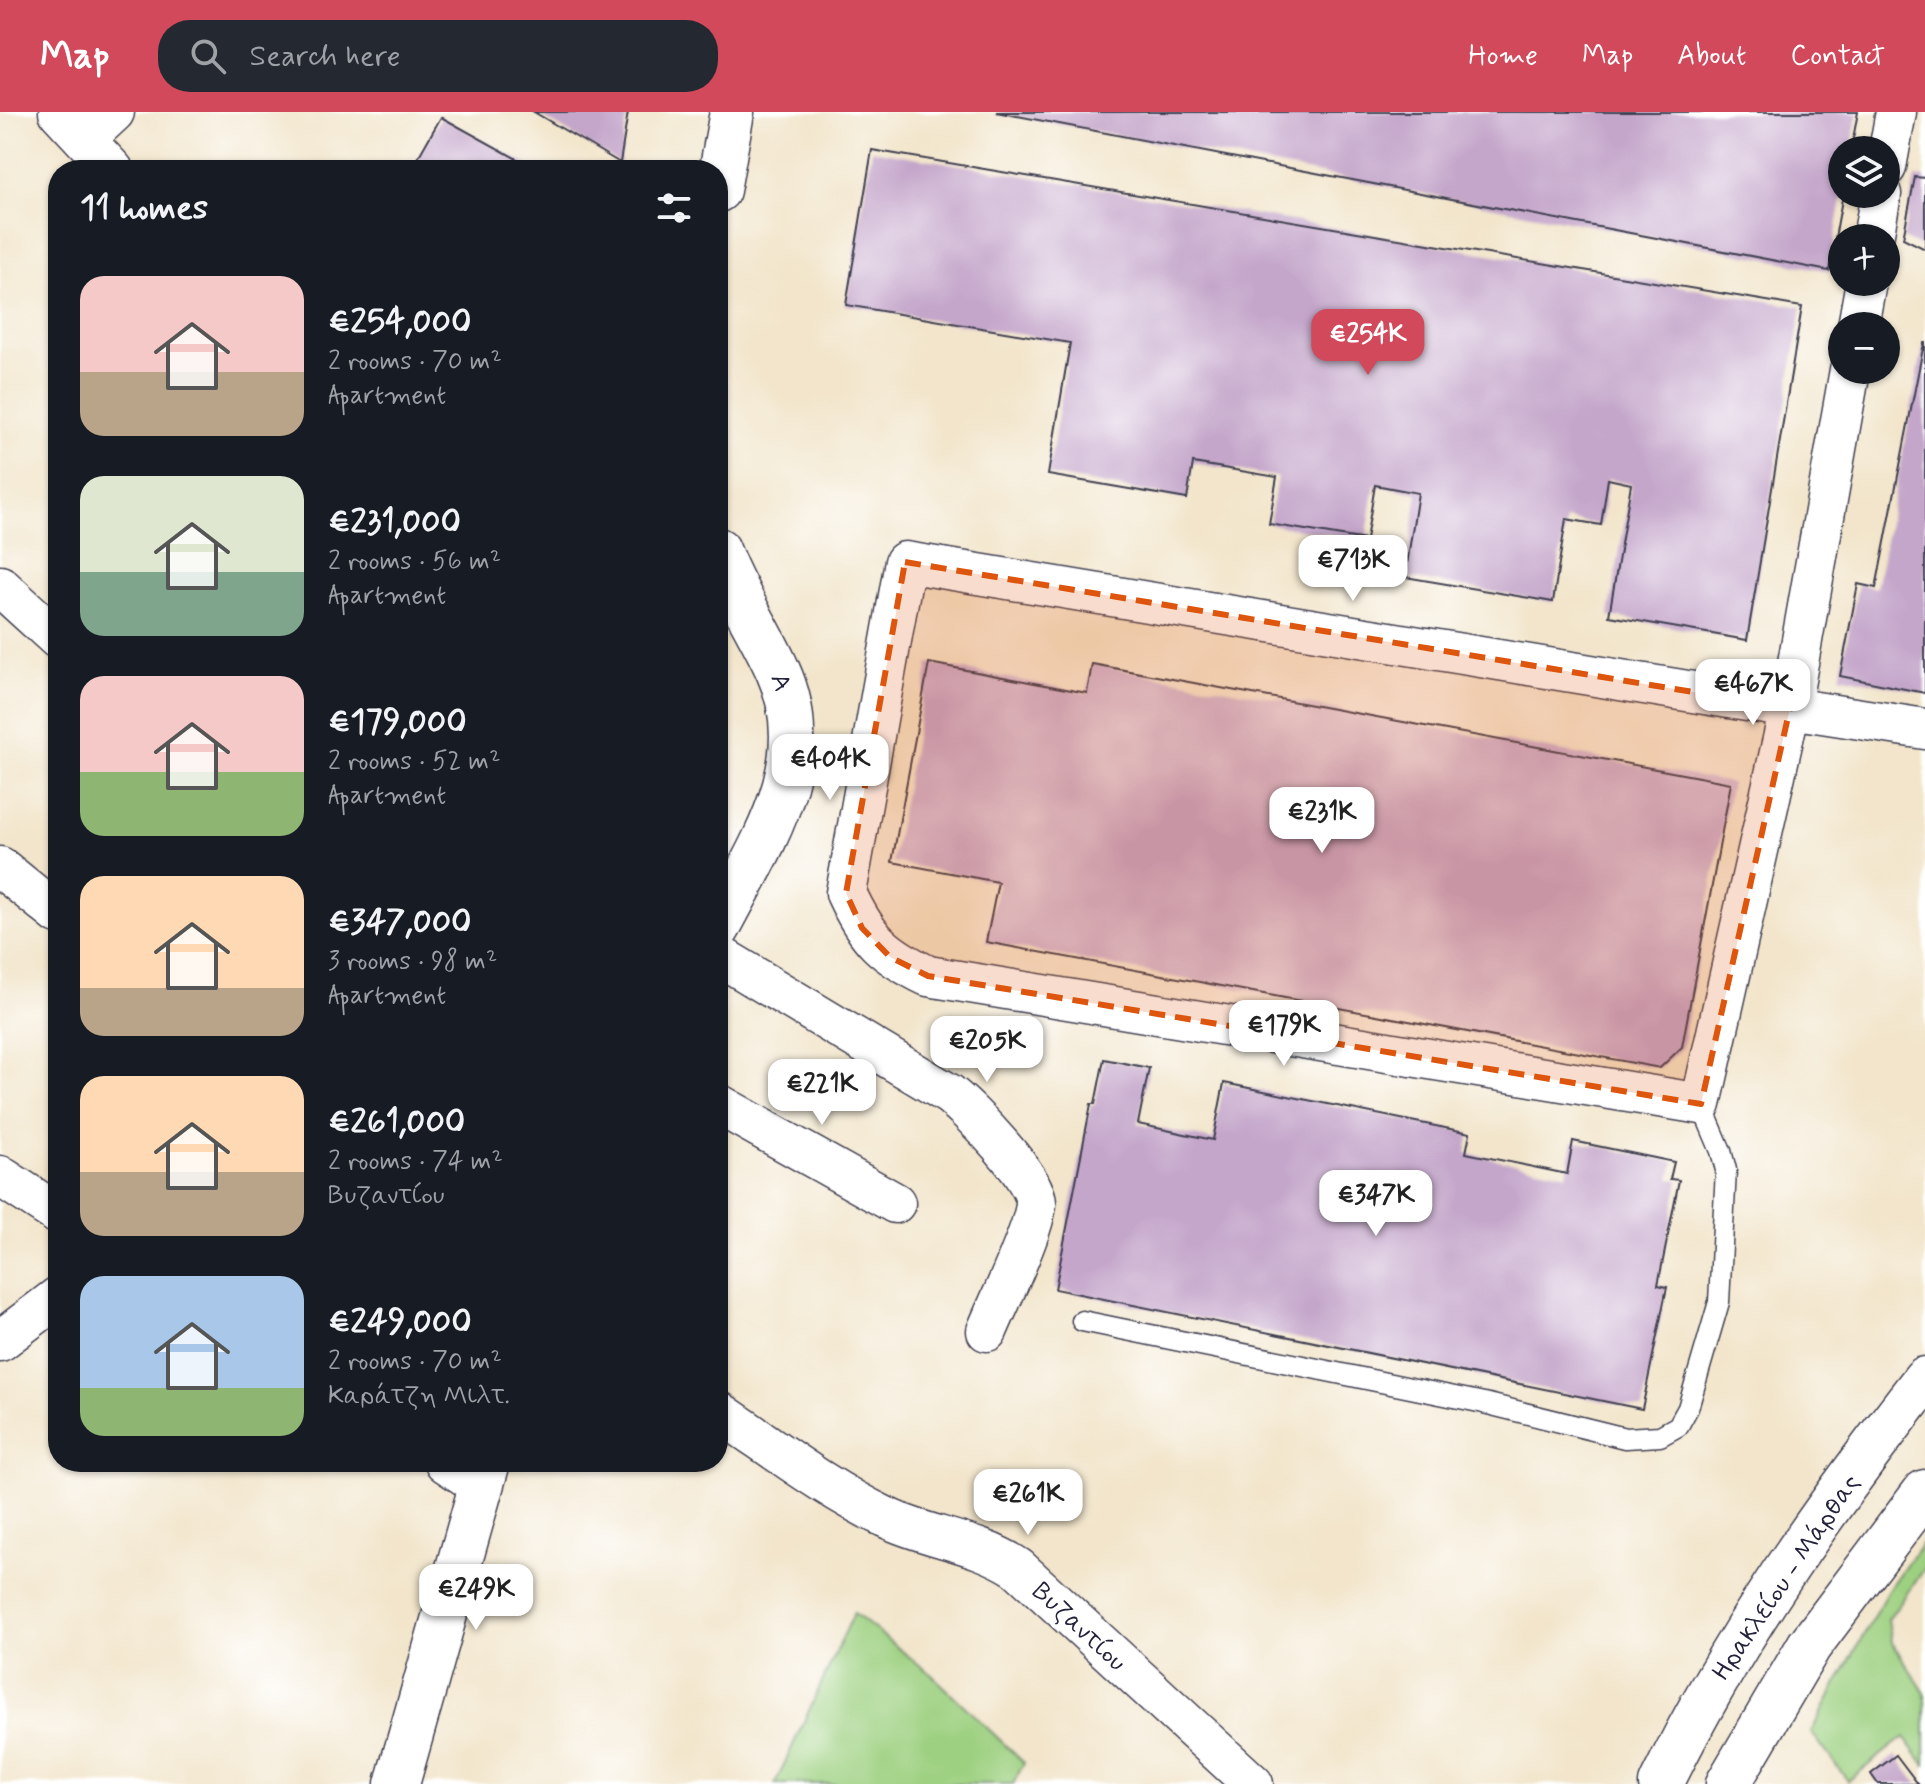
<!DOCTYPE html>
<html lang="en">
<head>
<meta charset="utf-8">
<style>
	:root { --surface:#171b24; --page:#242831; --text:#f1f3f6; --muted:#9ea1a6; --accent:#d1495b }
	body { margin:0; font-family:Mynerve,sans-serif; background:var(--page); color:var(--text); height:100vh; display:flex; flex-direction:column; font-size:30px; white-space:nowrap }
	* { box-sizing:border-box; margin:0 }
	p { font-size:26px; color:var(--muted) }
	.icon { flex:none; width:44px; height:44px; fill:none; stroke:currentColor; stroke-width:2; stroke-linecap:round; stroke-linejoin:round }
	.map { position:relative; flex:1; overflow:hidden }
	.side { position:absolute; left:48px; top:48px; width:680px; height:1312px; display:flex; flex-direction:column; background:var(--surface); border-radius:32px; box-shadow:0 2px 6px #0004 }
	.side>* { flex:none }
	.fabs { position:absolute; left:1828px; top:24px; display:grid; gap:16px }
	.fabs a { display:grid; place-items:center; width:72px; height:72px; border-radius:50%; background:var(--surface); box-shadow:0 2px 6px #0004; font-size:40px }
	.price { position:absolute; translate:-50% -68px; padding:0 18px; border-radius:16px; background:#fff; color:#222; font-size:26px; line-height:52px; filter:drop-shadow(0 2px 4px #0008) }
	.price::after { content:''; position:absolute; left:50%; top:48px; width:24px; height:18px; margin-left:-12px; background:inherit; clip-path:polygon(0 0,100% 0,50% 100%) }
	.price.active { background:var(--accent); color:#fff }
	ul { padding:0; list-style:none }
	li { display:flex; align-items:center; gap:24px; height:200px; padding:0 32px }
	li span { display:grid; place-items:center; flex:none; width:224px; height:160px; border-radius:24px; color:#555 }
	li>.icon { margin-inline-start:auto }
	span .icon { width:96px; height:96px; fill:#fffc; stroke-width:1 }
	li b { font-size:34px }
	h2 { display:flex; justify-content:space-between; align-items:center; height:96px; padding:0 32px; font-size:34px }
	header { display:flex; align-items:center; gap:48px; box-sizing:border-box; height:112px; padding:0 40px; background:var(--accent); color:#fff }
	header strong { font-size:38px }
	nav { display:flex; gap:44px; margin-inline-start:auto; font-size:28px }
	.search { width:560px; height:72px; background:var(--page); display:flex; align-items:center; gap:20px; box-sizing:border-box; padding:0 28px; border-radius:32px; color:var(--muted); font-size:30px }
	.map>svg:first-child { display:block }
	.green { fill:#9dd080; stroke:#60795e; stroke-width:2 }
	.building { fill:#c4a6ca }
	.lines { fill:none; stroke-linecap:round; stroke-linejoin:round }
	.service-casing { stroke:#413f51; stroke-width:23 }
	.minor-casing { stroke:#413f51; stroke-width:43 }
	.tertiary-casing { stroke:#413f51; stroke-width:47 }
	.primary-casing { stroke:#413f51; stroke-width:47 }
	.service { stroke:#fff; stroke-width:20 }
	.minor { stroke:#fff; stroke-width:40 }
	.tertiary { stroke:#fff; stroke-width:44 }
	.primary { stroke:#fff; stroke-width:44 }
	.marked { fill:#de560e; fill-opacity:0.2; stroke:#de560e; stroke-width:6; stroke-dasharray:16 10; stroke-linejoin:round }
	.labels { text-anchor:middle; stroke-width:8; stroke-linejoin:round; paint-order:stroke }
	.street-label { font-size:26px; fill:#22223b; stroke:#fff }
</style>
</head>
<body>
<header>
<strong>Map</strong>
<div class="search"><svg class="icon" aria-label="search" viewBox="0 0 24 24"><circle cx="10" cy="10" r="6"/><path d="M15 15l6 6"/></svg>Search here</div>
<nav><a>Home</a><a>Map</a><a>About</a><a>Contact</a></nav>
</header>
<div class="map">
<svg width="1925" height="1672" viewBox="0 0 1925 1672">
	<rect width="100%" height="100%" fill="#fff"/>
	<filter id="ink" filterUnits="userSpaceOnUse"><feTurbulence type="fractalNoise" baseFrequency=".0125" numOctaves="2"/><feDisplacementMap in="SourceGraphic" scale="16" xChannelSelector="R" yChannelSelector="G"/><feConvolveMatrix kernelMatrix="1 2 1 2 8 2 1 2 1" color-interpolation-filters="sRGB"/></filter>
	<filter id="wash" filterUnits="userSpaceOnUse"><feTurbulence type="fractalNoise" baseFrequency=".006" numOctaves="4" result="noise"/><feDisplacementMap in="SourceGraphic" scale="32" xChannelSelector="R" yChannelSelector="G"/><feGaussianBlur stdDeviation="1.8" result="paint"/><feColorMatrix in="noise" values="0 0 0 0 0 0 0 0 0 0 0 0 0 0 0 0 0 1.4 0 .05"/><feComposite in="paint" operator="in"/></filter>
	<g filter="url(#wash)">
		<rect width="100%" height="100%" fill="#f2e5cb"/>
		<path class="green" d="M1925 1427V1456L1888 1508 1892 1530 1925 1581V1653L1904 1625 1848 1669 1811 1620 1887 1480Z
			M854 1501 931 1562 1024 1651 1013 1672H775Z"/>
		<g id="blocks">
			<path class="building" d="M534 0H628L620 51Z
				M996 0H1858L1851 38H1842L1843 82 1829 159Z
				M441 5 537 58H411Z
				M872 38 1802 195 1747 528 1609 504 1631 372 1608 367 1601 413 1566 407 1553 490 1405 465 1418 381 1375 373 1366 428 1269 412 1277 365 1193 351 1187 387 1048 363 1070 231 846 193Z
				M1915 65 1925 66V137L1903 126Z
				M1924 231H1925V581L1840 564 1858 472 1876 476Z
				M929 551 1087 581 1092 552 1731 671 1682 935 1660 956 986 830 998 770 892 750Z
				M1104 947 1149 956 1138 1012 1213 1028 1224 971 1470 1021 1466 1041 1567 1062 1573 1029 1674 1050 1670 1067 1679 1068 1658 1173 1667 1175 1642 1297 1055 1177 1091 992H1095Z
				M1896 1643 1918 1672H1878L1871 1662Z"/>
		</g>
	</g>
	<g filter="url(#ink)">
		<use href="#blocks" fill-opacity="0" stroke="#413f51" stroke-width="2"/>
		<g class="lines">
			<defs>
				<path id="service" d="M1082 1209 1484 1291 1625 1326 1660 1324 1678 1314 1688 1296 1719 1190 1726 1058 1721 1039 1701 992"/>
				<path id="minor" d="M59 0 113 58
					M85 27 114 0
					M1886 55 1896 0
					M1873 126 1881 82
					M1858 214 1866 170
					M1850 258 1790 596 1701 992 928 864C883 842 867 827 846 781L905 450 1790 596 1925 617
					M0 474 58 527
					M0 755 58 802
					M718 843 949 982C969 997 1039 1069 1036 1092 1034 1119 999 1190 987 1219
					M718 992 895 1091
					M0 1064 58 1102
					M0 1229 58 1185
					M718 1299C772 1335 826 1377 885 1405 928 1426 978 1429 1018 1456L1253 1672
					M445 1350 481 1374"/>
				<path id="tertiary" d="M718 78 732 0
					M718 438C734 481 760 518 778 559 820 651 759 736 718 816
					M397 1672 488 1350"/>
				<path id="primary" d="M1661 1672C1732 1526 1825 1395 1925 1267
					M1728 1672 1809 1534 1925 1380"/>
			</defs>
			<use href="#service" class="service-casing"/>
			<use href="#minor" class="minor-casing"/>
			<use href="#tertiary" class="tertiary-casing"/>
			<use href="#primary" class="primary-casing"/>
			<use href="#service" class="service"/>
			<use href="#minor" class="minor"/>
			<use href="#tertiary" class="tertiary"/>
			<use href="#primary" class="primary"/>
		</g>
	</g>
	<path class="marked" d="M905 450 1790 596 1701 992 928 864 890 845 862 816 846 781Z"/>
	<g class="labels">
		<g class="street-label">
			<text transform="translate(782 570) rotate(70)" y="9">Α</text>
			<text transform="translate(1785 1465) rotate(-56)" y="9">Ηρακλείου - Μάρθας</text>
			<text transform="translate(1080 1514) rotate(43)" y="9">Βυζαντίου</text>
		</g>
	</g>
</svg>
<div class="fabs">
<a><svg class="icon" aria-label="layers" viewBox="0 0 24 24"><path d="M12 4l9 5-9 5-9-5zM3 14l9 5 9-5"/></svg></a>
<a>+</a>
<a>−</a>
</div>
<b class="price active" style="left:1368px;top:265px">€254K</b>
<b class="price" style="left:1353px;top:491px">€713K</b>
<b class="price" style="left:1753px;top:615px">€467K</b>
<b class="price" style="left:830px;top:690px">€404K</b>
<b class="price" style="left:1322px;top:743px">€231K</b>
<b class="price" style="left:1284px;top:956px">€179K</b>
<b class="price" style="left:987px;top:972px">€205K</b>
<b class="price" style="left:822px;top:1015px">€221K</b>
<b class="price" style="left:1376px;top:1126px">€347K</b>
<b class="price" style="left:1028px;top:1425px">€261K</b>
<b class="price" style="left:476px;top:1520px">€249K</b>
<section class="side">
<h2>11 homes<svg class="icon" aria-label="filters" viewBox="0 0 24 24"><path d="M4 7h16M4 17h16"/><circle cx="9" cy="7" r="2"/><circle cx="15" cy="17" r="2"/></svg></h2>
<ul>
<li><span style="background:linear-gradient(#f6c9c9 60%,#b9a48a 0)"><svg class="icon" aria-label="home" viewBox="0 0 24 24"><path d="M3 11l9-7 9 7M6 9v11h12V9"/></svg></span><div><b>€254,000</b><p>2 rooms · 70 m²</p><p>Apartment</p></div></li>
<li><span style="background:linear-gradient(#dfe7d0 60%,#7fa58c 0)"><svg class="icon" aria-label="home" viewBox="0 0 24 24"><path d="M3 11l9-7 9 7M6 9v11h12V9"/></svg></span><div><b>€231,000</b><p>2 rooms · 56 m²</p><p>Apartment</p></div></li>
<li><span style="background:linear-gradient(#f6c9c9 60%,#8fb573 0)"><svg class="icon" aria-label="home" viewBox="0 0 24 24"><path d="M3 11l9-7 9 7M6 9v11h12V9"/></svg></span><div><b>€179,000</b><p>2 rooms · 52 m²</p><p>Apartment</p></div></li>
<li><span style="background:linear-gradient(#ffd9b3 70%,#b9a48a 0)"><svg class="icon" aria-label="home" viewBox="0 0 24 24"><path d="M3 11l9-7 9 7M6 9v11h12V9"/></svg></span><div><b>€347,000</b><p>3 rooms · 98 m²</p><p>Apartment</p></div></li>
<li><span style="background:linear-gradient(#ffd9b3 60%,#b9a48a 0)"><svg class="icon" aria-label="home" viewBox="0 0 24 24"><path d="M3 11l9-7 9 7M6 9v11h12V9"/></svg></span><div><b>€261,000</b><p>2 rooms · 74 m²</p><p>Βυζαντίου</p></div></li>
<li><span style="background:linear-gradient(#a9c7e8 70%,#8fb573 0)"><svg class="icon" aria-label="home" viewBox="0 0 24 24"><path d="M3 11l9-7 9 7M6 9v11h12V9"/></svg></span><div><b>€249,000</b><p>2 rooms · 70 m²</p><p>Καράτζη Μιλτ.</p></div></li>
</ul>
</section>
</div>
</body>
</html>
